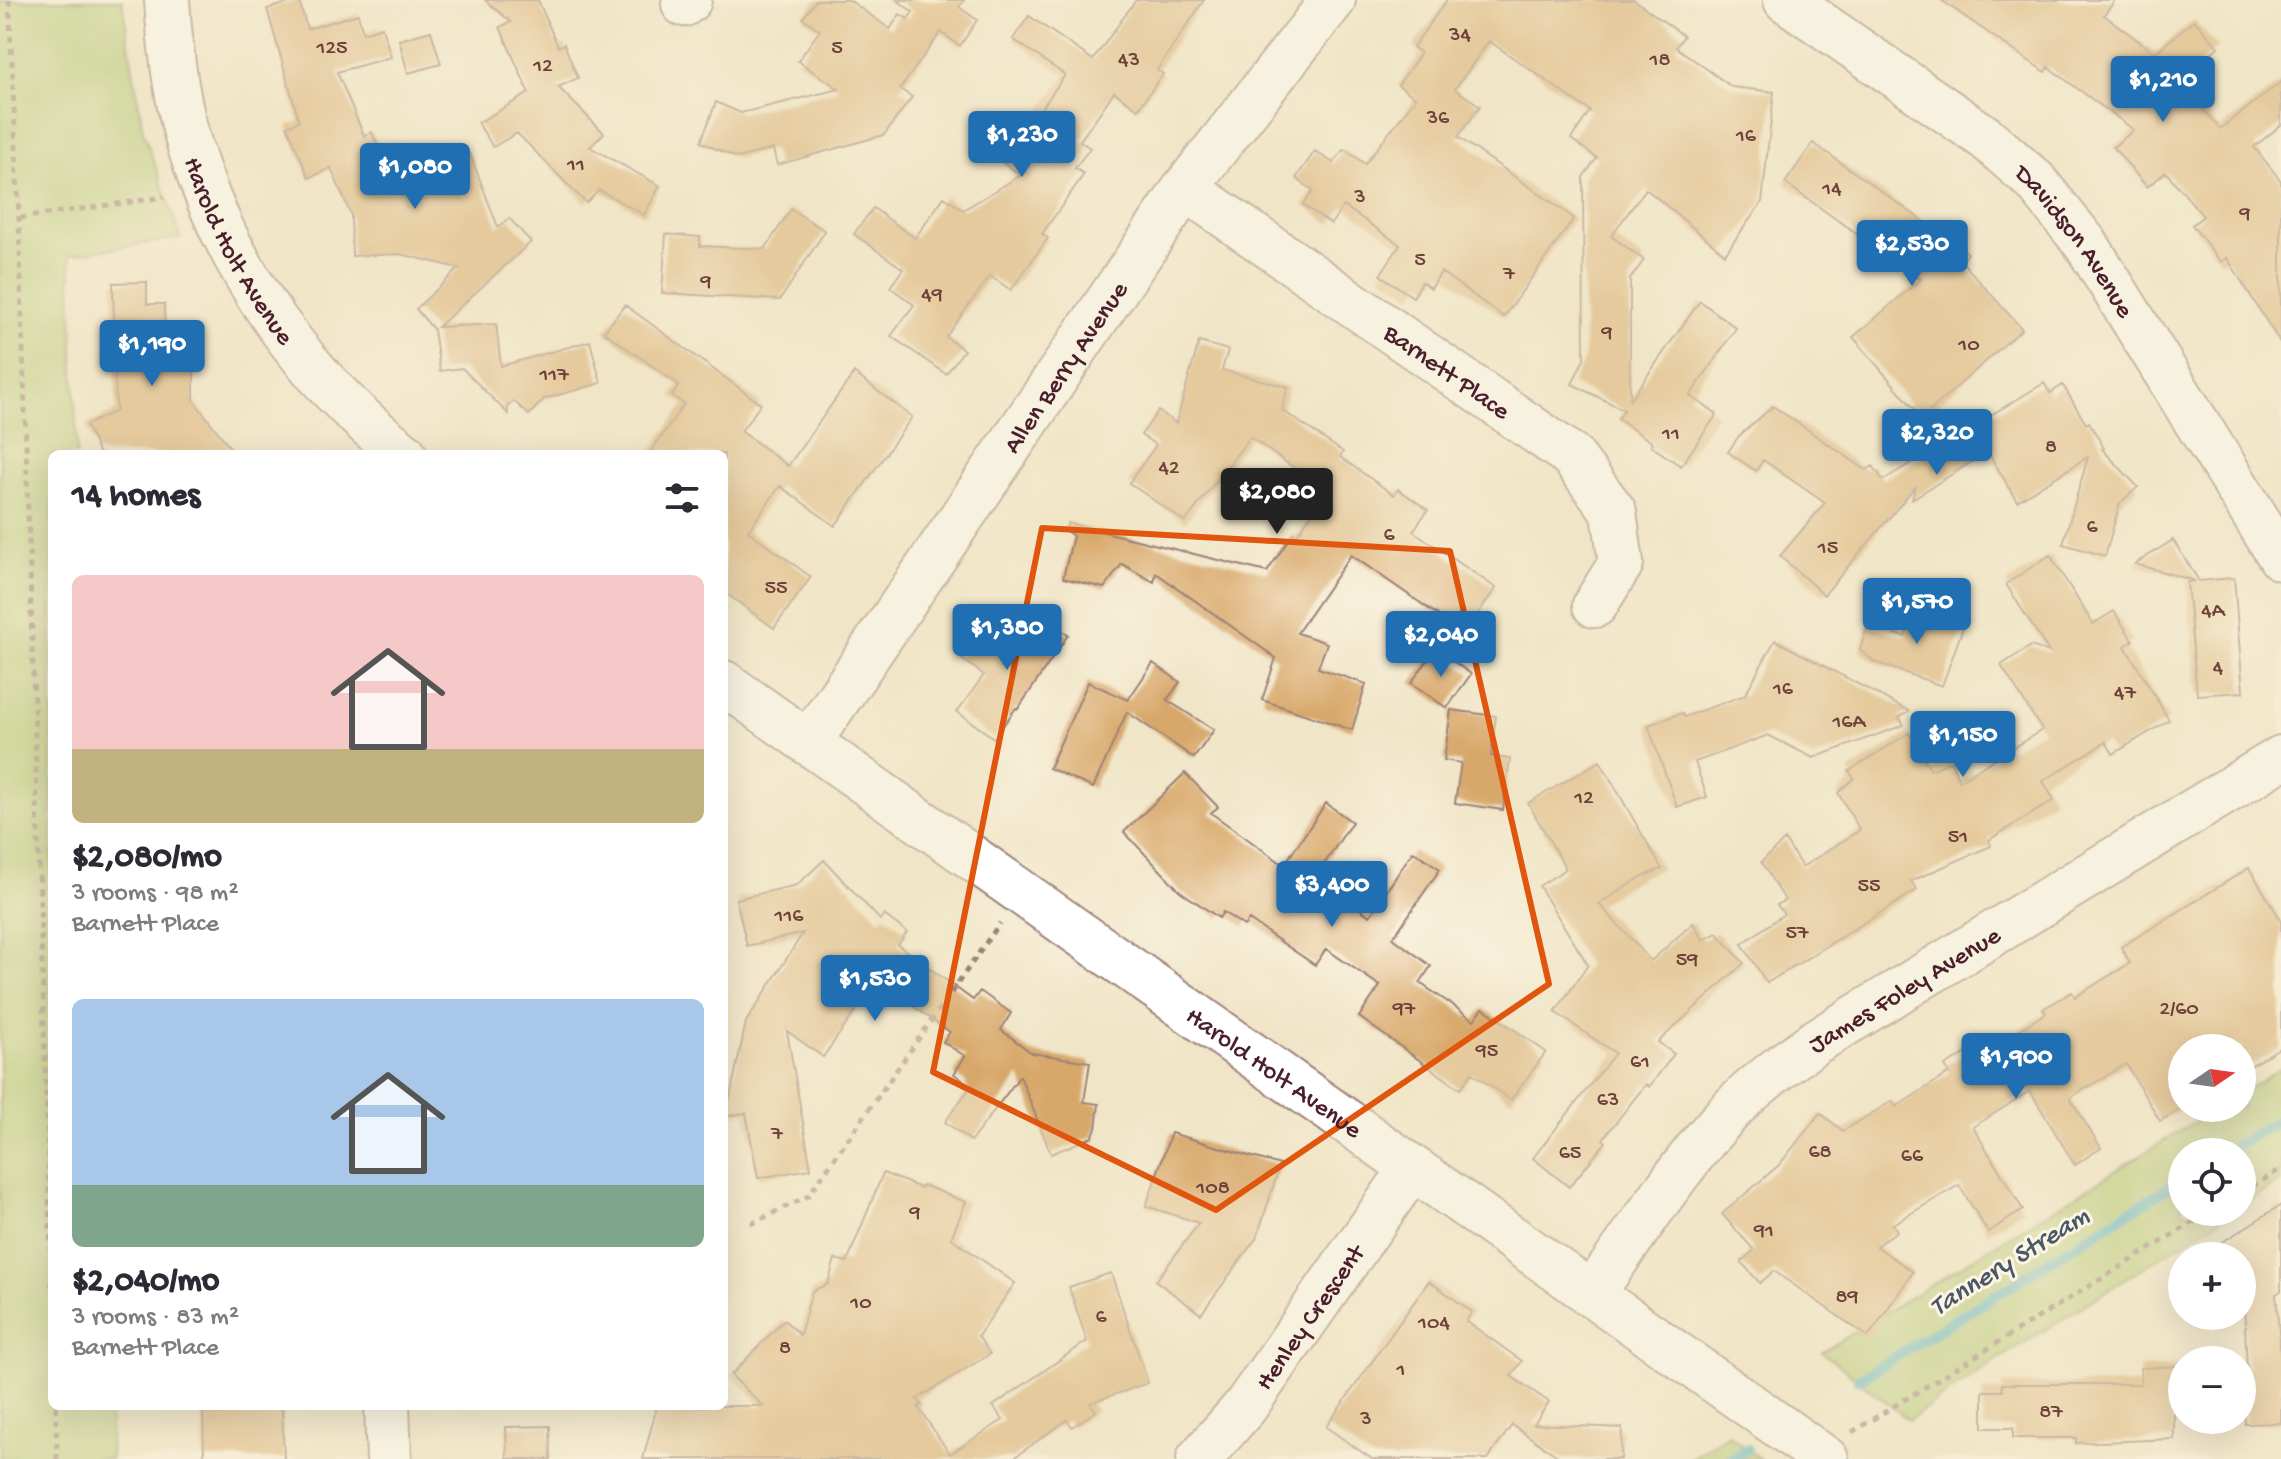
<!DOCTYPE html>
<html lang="en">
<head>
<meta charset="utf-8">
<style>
	:root { --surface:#fff; --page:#f7f7f7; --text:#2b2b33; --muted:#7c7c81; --accent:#1f6fb2 }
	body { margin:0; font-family:"Gochi Hand",sans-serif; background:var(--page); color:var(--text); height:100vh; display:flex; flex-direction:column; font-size:30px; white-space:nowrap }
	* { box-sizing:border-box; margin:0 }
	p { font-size:26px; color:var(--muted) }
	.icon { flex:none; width:44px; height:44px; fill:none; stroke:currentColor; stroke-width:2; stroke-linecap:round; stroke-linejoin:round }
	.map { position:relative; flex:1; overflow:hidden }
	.drawer { position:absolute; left:48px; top:450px; width:680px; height:960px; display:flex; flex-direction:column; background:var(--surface); border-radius:12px; box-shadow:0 8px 32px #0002 }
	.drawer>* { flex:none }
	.needle { width:52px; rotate:77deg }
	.tools { position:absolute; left:2168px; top:1034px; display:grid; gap:16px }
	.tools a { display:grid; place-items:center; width:88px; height:88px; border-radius:50%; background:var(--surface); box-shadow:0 8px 32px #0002; font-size:40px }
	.price { position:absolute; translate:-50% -68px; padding:0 18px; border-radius:8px; background:var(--accent); color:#fff; font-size:26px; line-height:52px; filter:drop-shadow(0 2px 4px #0008) }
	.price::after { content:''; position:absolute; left:50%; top:48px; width:24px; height:18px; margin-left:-12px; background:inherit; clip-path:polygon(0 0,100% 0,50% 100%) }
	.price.selected { background:#222; color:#fff }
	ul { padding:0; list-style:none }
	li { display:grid; align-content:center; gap:16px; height:424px; padding:0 24px }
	li span { display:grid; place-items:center; height:248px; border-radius:12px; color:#555 }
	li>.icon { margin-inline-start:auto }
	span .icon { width:144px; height:144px; fill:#fffc; stroke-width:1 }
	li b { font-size:34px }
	h2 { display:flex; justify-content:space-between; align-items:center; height:96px; padding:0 24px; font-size:34px }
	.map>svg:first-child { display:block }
	.green { fill:#adc86e; stroke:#7c744c; stroke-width:2 }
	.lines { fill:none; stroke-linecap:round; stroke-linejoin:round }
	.stream { stroke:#44aec2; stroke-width:11 }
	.building { fill:#d8a86a }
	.minor-casing { stroke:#9d8279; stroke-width:48 }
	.path { stroke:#9d8279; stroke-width:5; stroke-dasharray:6 6; stroke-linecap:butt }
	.minor { stroke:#fff; stroke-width:44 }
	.marked { fill:none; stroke:#e0560e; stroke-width:6; stroke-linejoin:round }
	.labels { text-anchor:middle; stroke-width:6; stroke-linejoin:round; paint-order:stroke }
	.number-label { font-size:22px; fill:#6e413b }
	.street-label { font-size:26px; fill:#4a1f2b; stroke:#fcf5e5 }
	.water-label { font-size:28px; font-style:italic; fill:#485867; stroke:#fcf5e5 }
</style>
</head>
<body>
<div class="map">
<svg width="2281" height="1459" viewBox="0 0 2281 1459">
	<rect width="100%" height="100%" fill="#fcf5e5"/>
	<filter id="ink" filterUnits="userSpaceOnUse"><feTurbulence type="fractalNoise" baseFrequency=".0125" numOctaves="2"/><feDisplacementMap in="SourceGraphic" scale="16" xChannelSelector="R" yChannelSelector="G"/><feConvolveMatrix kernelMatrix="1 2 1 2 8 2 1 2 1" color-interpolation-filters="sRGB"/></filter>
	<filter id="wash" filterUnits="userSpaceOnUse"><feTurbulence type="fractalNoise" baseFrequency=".006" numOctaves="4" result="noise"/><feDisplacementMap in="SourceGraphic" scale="32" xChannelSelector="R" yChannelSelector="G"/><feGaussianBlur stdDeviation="1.8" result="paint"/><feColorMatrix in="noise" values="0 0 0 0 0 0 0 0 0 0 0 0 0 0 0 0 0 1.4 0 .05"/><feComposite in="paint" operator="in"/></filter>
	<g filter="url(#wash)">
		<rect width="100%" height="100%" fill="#f0e5c7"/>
		<path class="green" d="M0 0H122L143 131 181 238 70 255 77 454H52V1406H109L111 1459H0Z
			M2281 1068V1181L2242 1206V1152H2182V1212H2232L1986 1367 1909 1420 1822 1352 2217 1108H2242V1093Z
			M1728 1434 1760 1459H1689Z"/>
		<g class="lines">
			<path class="stream" d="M2226 1152 2281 1118
				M1858 1380 2182 1179
				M1731 1459 1747 1449"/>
		</g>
		<g id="blocks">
			<path class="building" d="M299 0 307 29 358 14 363 33 382 27 391 57 337 72 364 136 372 132 394 183 470 154 498 227 509 218 531 242 438 327 496 324 501 366 590 341 601 383 544 399 529 415 514 401 507 407 508 414 462 368 440 371 434 330 416 309 459 268 400 254 352 256 351 215 331 168 309 178 287 126 299 121 267 9Z
				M485 0H538L558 47 564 44 578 78 558 87 604 133 590 147 660 186 644 215 599 190 586 203 517 133 493 147 478 123 529 93 500 27 511 22Z
				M816 0H849L890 29 900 14 908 19 913 12 897 0H964L959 7 977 20 960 46 941 32 900 89 912 97 884 135 777 165 773 149 737 158 701 142 716 102 741 113 839 89 798 61 820 30 803 18Z
				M1136 0H1204L1157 70 1163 74 1138 109 1114 92 1080 141 1090 148 1075 168 1084 174 1042 234 1048 238 1011 290 990 276 946 337 964 350 946 374 891 336 914 305 890 287 903 269 854 234 873 208 915 238 944 197 963 210 1021 175 1003 163 1065 75 1013 39 1029 16 1093 60Z
				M1447 0H1634L1684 36 1676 47 1732 87 1774 92 1762 202 1725 254 1646 189 1611 236 1644 260 1630 279V400L1700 301 1736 328 1690 396 1717 414 1681 466 1651 446 1653 443 1618 419 1624 410 1572 384 1584 359 1583 177 1597 158 1571 139 1590 111 1489 41 1455 89 1480 106 1458 137 1574 218 1504 317 1441 272 1431 288 1422 282 1413 297 1380 275 1400 245 1344 206 1331 224 1303 205 1313 191 1296 178 1315 151 1333 163 1344 149 1365 164 1416 98 1398 85 1421 53 1413 47Z
				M1941 0H2115L2104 15 2155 53 2194 20 2218 47 2179 81 2220 129 2281 82V125L2254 147 2281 181V344L2227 258 2221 262 2192 225 2203 216 2166 172 2147 187 2113 147 2134 130 2048 67 2045 72Z
				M431 31 441 64 408 73 399 40Z
				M1813 143 1968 253 1962 262 2022 329 1922 418 1853 337 1921 279 1785 183Z
				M791 209 825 231 780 300 662 293 666 234 700 237V246L765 249Z
				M147 282V304H164L166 353 194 352V401L235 454H99L86 425 116 411 113 283Z
				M625 305 761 404 741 431 788 466 854 373 912 417 835 526 780 486 748 531 811 577 774 628 724 592V454H649L684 404 672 396 679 385 604 332Z
				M1199 342 1228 350 1222 370 1288 387 1282 410 1343 452 1340 457 1394 495 1398 489 1428 510 1413 531 1496 588 1464 633 1351 555 1297 633 1327 643 1318 668 1366 684 1352 730 1262 700 1276 658 1156 573 1154 582 1122 564 1104 588 1063 578 1073 536 1065 530 1068 523 1267 572 1293 533 1297 535 1327 491 1250 437 1185 522 1129 483 1156 445 1141 435 1158 411 1176 423Z
				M2044 383 2050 393 2063 385 2086 424 2089 422 2104 448 2102 449 2138 487 2120 503 2105 556 2063 544 2088 457 2017 501 1988 452 1912 499 1916 486 1824 595 1780 556 1825 503 1763 460 1756 471 1728 452 1739 436 1773 406 1866 470 1873 466 1883 480Z
				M2173 540 2199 581 2234 578 2243 692 2197 695 2187 582 2195 581 2135 564Z
				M2050 555 2093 624 2114 611 2133 641 2125 646 2169 720 2113 754 2106 742 2043 781 2054 800 1989 840 1991 846 1911 881 1917 890 1767 983 1742 944 1784 914 1777 905 1785 900 1761 862 1785 840 1802 867 1860 830 1838 793 1854 778 1849 771 1909 733 1931 770 1951 761 1959 781 2042 730 2001 665 2031 646 2049 652 2006 584Z
				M1916 605 1965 622 1942 686 1875 662 1860 650 1868 625 1905 637Z
				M1037 613 1068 635 1018 709 1016 708 994 738 957 712 984 675 959 657 981 627 1011 649Z
				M1775 640 1909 711 1899 717 1904 725 1813 758 1768 735 1695 762 1707 797 1677 807 1648 725 1682 713 1684 717 1745 695Z
				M1436 649 1471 674 1447 708 1411 683Z
				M1153 663 1180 682 1167 700 1214 730 1194 758 1127 712 1093 788 1049 768 1088 682 1128 700Z
				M1451 710 1496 716 1491 756 1510 759 1503 810 1455 803 1461 763 1444 760Z
				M1600 761 1662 869 1643 876 1599 904 1651 961 1693 923 1703 940 1717 933 1744 963 1658 1042 1674 1054 1649 1087 1646 1084 1603 1139 1606 1142 1569 1187 1533 1158 1615 1053 1555 1012 1588 965 1539 886 1566 869 1528 803Z
				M1185 773 1218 807 1211 813 1284 865 1326 803 1352 822 1315 878 1370 916 1413 851 1440 869 1393 938 1431 966 1420 983 1474 1020 1483 1008 1546 1052 1511 1100 1472 1073 1460 1089 1359 1017 1380 986 1326 949 1315 965 1249 920 1244 926 1223 912 1219 918 1180 891 1124 832Z
				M824 860 880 920 884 915 907 932 898 945 973 1000 980 991 1011 1013 1001 1030 1032 1053 1090 1062 1084 1102 1099 1104 1096 1128 1092 1137 1051 1154 1020 1076 971 1141 945 1122 969 1089 965 1086 967 1083 954 1074 965 1056 943 1042 950 1032 877 981 823 1057 787 1031 811 1169 758 1178 746 1113 726 1116 746 1022 803 933 747 946 736 899 797 885Z
				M2249 868 2281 920V1047L2242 1071V1048H2182V1108L2160 1121 2126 1064 2070 1098 2101 1148 2075 1165 2030 1091 1973 1127 2023 1210 1988 1232 1959 1185 1893 1224 1897 1231 1876 1246 1913 1272 1868 1337 1774 1271 1760 1283 1741 1262 1754 1250 1722 1214 1779 1165 1820 1113 1843 1131 1892 1101 1896 1107 1949 1073 1945 1066 1977 1047 1981 1054 2046 1013 2043 1009 2072 992 2075 997 2130 963 2121 947Z
				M1171 1133 1280 1165 1257 1237 1201 1314 1156 1281 1199 1223 1146 1206Z
				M883 1173 921 1188 923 1185 966 1202 951 1238 1015 1283 978 1336 990 1354 917 1399 922 1405 918 1407 950 1454 1003 1420 993 1406 1087 1341 1069 1287 1111 1273 1148 1383 1090 1403 1096 1411 1072 1427 1067 1420 1012 1459H643L657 1406H763L731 1375 784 1320 800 1335 812 1291 828 1284 835 1259 847 1262Z
				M2281 1205V1291L2276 1294 2281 1358V1423L2245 1424 2244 1372H2247L2242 1256H2200Z
				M1429 1281 1472 1312 1466 1321 1522 1361 1511 1376 1549 1402 1534 1424 1622 1428 1621 1459H1562L1512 1425 1488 1459H1372L1326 1427Z
				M2182 1366V1413H2174V1439L2076 1443V1438H2013V1428H1983V1391H2003L2002 1384H2141L2140 1368Z
				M203 1406H282L284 1459H204Z
				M550 1426 551 1459H507L506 1427Z"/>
		</g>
	</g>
	<g filter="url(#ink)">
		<use href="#blocks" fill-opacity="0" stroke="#9d8279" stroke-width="2"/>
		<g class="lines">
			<defs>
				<g id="minor">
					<path id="s1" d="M167 0C170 50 176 102 191 150 228 270 304 378 404 454"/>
					<path id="s2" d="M1786 0 1986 138 2035 181 2086 244 2281 558"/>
					<path d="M684 4 689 0"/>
					<path id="s3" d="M1185 188 1572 456 1614 512 1621 563 1595 605"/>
					<path id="s4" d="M724 683 1826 1459"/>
					<path id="s5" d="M809 742 1185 188 1333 0"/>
					<path id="s6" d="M1591 1295C1635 1235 1677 1169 1727 1114 1752 1087 1782 1066 1812 1044L2281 758"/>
					<path d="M387 1406 389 1459"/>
					<path id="s7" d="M1199 1459 1245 1407 1412 1168"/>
				</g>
			</defs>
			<use href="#minor" class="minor-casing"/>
			<path class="path" d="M9 0 19 218 52 1287
				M20 218 164 197
				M2242 1193 2281 1169
				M751 1224 808 1196 1000 923
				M56 1406 57 1459
				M1852 1432 2210 1212"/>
			<use href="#minor" class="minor"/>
		</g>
	</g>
	<path d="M0 0H2281V1459H0ZM1042 528 1450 551 1549 984 1216 1210 933 1072Z" fill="#f0e5c7" fill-opacity=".55" fill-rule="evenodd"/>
	<path class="marked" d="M1042 528 1450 551 1549 984 1216 1210 933 1072Z"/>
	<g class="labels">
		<g class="number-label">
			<text x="1460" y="40">34</text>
			<text x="332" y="53">125</text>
			<text x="837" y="53">5</text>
			<text x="1129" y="65">43</text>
			<text x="1660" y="65">18</text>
			<text x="543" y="71">12</text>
			<text x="1438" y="123">36</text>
			<text x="1746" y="141">16</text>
			<text x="576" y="170">11</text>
			<text x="1832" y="194">14</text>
			<text x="1360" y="202">3</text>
			<text x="2245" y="219">9</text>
			<text x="1420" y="265">5</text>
			<text x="1509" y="279">7</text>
			<text x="706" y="287">9</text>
			<text x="932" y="300">49</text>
			<text x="1607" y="338">9</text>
			<text x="1969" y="350">10</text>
			<text x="554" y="380">117</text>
			<text x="1671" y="439">11</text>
			<text x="2051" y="452">8</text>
			<text x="1169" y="473">42</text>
			<text x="2092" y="532">6</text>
			<text x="1389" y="540">6</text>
			<text x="1828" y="553">15</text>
			<text x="776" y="593">55</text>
			<text x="2213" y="616">4A</text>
			<text x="2218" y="673">4</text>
			<text x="1783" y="694">16</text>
			<text x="2125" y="698">47</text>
			<text x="1849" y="727">16A</text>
			<text x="1584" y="803">12</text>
			<text x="1958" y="842">51</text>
			<text x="1869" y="891">55</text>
			<text x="789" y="921">116</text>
			<text x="1797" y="938">57</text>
			<text x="1687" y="965">59</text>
			<text x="1404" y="1014">97</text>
			<text x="2179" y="1014">2/60</text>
			<text x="1487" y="1056">95</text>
			<text x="1640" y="1067">61</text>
			<text x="1608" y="1105">63</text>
			<text x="777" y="1139">7</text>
			<text x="1820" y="1157">68</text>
			<text x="1570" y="1158">65</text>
			<text x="1912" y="1161">66</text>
			<text x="1213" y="1193">108</text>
			<text x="915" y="1218">9</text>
			<text x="1764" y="1236">91</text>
			<text x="1847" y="1302">89</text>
			<text x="861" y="1308">10</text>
			<text x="1101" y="1322">6</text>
			<text x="1434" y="1328">104</text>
			<text x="785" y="1353">8</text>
			<text x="1401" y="1375">1</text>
			<text x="2051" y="1417">87</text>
			<text x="1366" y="1424">3</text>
		</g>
		<g class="street-label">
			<text dy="9" stroke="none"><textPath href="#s2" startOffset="380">Davidson Avenue</textPath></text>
			<text dy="9" stroke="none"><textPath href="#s1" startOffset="264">Harold Holt Avenue</textPath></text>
			<text dy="9" stroke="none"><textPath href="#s5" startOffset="454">Allen Berry Avenue</textPath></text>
			<text dy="9" stroke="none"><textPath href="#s3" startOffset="320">Barnett Place</textPath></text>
			<text dy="9" stroke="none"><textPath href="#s6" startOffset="444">James Foley Avenue</textPath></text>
			<text dy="9" stroke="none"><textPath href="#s4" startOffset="674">Harold Holt Avenue</textPath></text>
			<text dy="9" stroke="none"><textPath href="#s7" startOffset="180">Henley Crescent</textPath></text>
		</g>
		<g class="water-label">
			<text transform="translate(2008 1259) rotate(-32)" y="10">Tannery Stream</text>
		</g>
	</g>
</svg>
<div class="tools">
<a><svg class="needle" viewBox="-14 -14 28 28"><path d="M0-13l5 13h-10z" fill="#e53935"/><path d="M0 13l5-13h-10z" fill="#7c7c81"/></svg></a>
<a><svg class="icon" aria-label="locate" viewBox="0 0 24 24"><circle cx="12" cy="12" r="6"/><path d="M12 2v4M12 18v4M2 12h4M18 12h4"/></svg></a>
<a>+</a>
<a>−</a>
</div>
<b class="price" style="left:2163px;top:124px">$1,210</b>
<b class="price" style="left:1022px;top:179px">$1,230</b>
<b class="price" style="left:415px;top:211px">$1,080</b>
<b class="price" style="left:1912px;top:288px">$2,530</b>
<b class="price" style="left:152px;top:388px">$1,190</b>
<b class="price" style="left:1937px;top:477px">$2,320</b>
<b class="price selected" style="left:1277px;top:536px">$2,080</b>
<b class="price" style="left:1917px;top:646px">$1,570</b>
<b class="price" style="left:1007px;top:672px">$1,380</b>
<b class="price" style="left:1441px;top:679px">$2,040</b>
<b class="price" style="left:1963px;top:779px">$1,150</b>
<b class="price" style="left:1332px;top:929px">$3,400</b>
<b class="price" style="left:875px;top:1023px">$1,530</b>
<b class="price" style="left:2016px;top:1101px">$1,900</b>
<section class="drawer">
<h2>14 homes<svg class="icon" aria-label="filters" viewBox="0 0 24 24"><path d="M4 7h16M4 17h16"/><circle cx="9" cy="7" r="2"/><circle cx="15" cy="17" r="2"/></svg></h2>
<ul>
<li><span style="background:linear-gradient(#f6c9c9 70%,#c2b280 0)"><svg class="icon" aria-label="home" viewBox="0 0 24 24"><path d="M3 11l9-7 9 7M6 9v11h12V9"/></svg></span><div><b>$2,080/mo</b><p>3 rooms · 98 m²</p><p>Barnett Place</p></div></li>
<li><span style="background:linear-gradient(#a9c7e8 75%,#7fa58c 0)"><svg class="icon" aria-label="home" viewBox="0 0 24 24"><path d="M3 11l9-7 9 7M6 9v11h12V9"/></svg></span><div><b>$2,040/mo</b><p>3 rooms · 83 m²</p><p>Barnett Place</p></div></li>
</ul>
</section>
</div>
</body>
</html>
